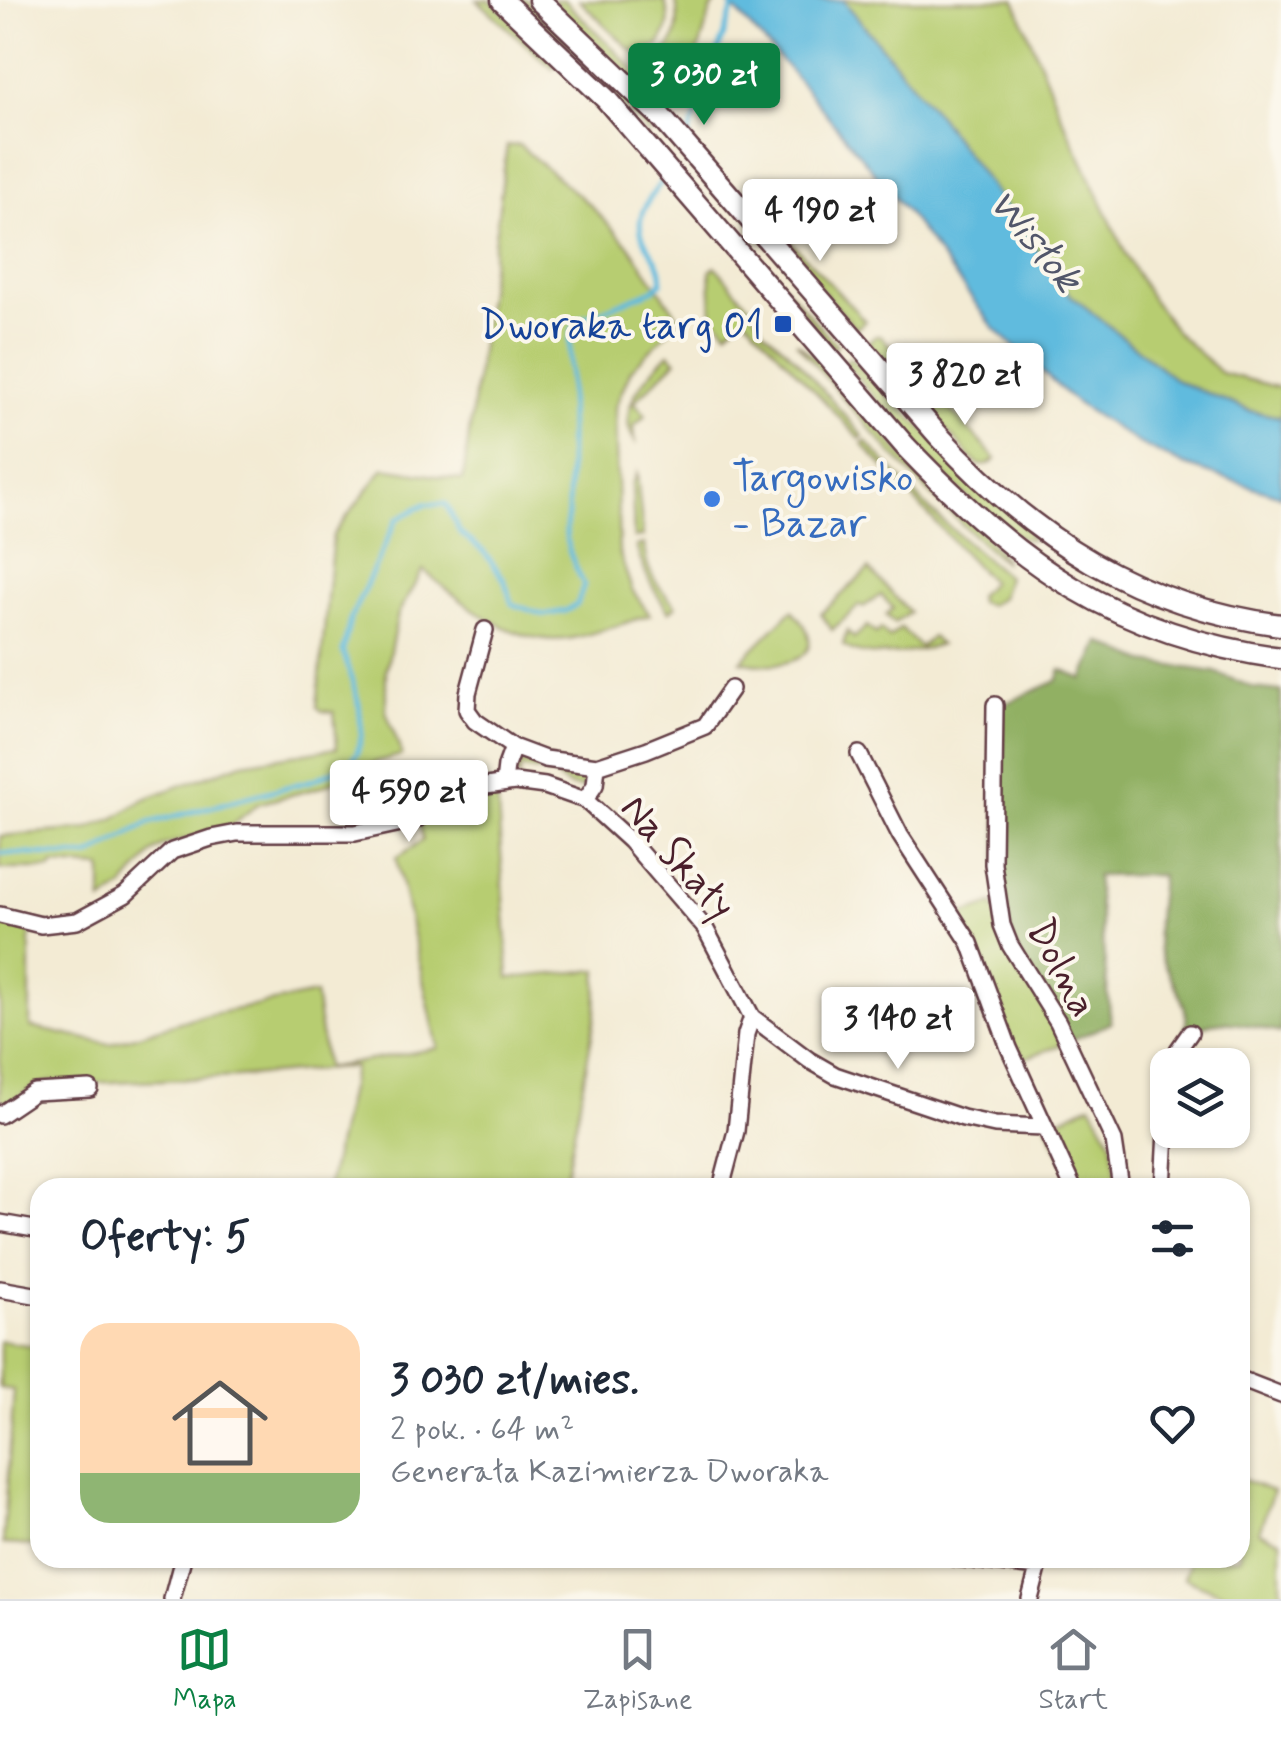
<!DOCTYPE html>
<html lang="pl">
<head>
<meta charset="utf-8">
<style>
	:root { --surface:#fff; --page:#f2f2f3; --text:#1f2937; --muted:#747a83; --line:#e0e1e3; --accent:#0b8043 }
	body { margin:0; font-family:Mynerve,sans-serif; background:var(--page); color:var(--text); height:100vh; display:flex; flex-direction:column; font-size:38px; white-space:nowrap }
	* { box-sizing:border-box; margin:0 }
	p { font-size:32px; color:var(--muted) }
	.icon { flex:none; width:55px; height:55px; fill:none; stroke:currentColor; stroke-width:2; stroke-linecap:round; stroke-linejoin:round }
	.map { position:relative; flex:1; overflow:hidden }
	.side { position:absolute; left:30px; top:1178px; width:1220px; height:390px; display:flex; flex-direction:column; background:var(--surface); border-radius:30px; box-shadow:0 2px 8px #0004 }
	.side>* { flex:none }
	.tools { position:absolute; left:1150px; top:1048px; display:grid; gap:20px }
	.tools a { display:grid; place-items:center; width:100px; height:100px; border-radius:20px; background:var(--surface); box-shadow:0 2px 8px #0004; font-size:50px }
	.price { position:absolute; translate:-50% -85px; padding:0 22px; border-radius:10px; background:#fff; color:#222; font-size:32px; line-height:65px; filter:drop-shadow(0 2px 5px #0008) }
	.price::after { content:''; position:absolute; left:50%; top:60px; width:30px; height:22px; margin-left:-15px; background:inherit; clip-path:polygon(0 0,100% 0,50% 100%) }
	.price.selected { background:var(--accent); color:#fff }
	ul { padding:0; list-style:none }
	li { display:flex; align-items:center; gap:30px; height:250px; padding:0 50px }
	li+li { border-top:2px solid var(--line) }
	li span { display:grid; place-items:center; flex:none; width:280px; height:200px; border-radius:30px; color:#555 }
	li>.icon { margin-inline-start:auto }
	span .icon { width:120px; height:120px; fill:#fffc; stroke-width:1 }
	li b { font-size:42px }
	h2 { display:flex; justify-content:space-between; align-items:center; height:120px; padding:0 50px; font-size:42px }
	.tabs { display:flex; justify-content:space-around; align-items:center; height:140px; border-top:2px solid var(--line); background:var(--surface); font-size:28px; color:var(--muted) }
	.tabs a { display:grid; justify-items:center; gap:5px }
	.tabs .selected { color:var(--accent) }
	.map>svg:first-child { display:block }
	.green { fill:#b7cd71; stroke:#80764e; stroke-width:2.5 }
	.forest { fill:#91b063; stroke:#6e6847; stroke-width:2.5 }
	.water { fill:#61bbde; stroke:#566d84; stroke-width:2.5 }
	.lines { fill:none; stroke-linecap:round; stroke-linejoin:round }
	.stream { stroke:#61bbde; stroke-width:5 }
	.street-casing { stroke:#633e44; stroke-width:20 }
	.secondary-casing { stroke:#633e44; stroke-width:25 }
	.street { stroke:#fff; stroke-width:15 }
	.secondary { stroke:#fff; stroke-width:20 }
	.transit-dot { fill:#1a4fb4; stroke:#fbf7ec; stroke-width:4 }
	.shop-dot { fill:#3f7fe0; stroke:#fbf7ec; stroke-width:4 }
	.labels { text-anchor:middle; stroke-width:8; stroke-linejoin:round; paint-order:stroke }
	.transit-label { font-size:40px; fill:#164399; stroke:#fbf7ec; text-anchor:end }
	.shop-label { font-size:40px; fill:#366cbe; stroke:#fbf7ec; text-anchor:start }
	.street-label { font-size:40px; fill:#4a1f2b; stroke:#fbf7ec }
	.water-label { font-size:42px; font-style:italic; fill:#52566a; stroke:#fbf7ec }
</style>
</head>
<body>
<div class="map">
<svg width="1281" height="1599" viewBox="0 0 1281 1599">
	<rect width="100%" height="100%" fill="#fbf7ec"/>
	<filter id="ink" filterUnits="userSpaceOnUse"><feTurbulence type="fractalNoise" baseFrequency=".01" numOctaves="2"/><feDisplacementMap in="SourceGraphic" scale="20" xChannelSelector="R" yChannelSelector="G"/><feConvolveMatrix kernelMatrix="1 2 1 2 8 2 1 2 1" color-interpolation-filters="sRGB"/></filter>
	<filter id="wash" filterUnits="userSpaceOnUse"><feTurbulence type="fractalNoise" baseFrequency=".0048" numOctaves="4" result="noise"/><feDisplacementMap in="SourceGraphic" scale="40" xChannelSelector="R" yChannelSelector="G"/><feGaussianBlur stdDeviation="2.25" result="paint"/><feColorMatrix in="noise" values="0 0 0 0 0 0 0 0 0 0 0 0 0 0 0 0 0 1.4 0 .05"/><feComposite in="paint" operator="in"/></filter>
	<g filter="url(#wash)">
		<rect width="100%" height="100%" fill="#f3ebd4"/>
		<path class="green" d="M477 0H490L555 62 553 69Z
			M515 0H527L654 124 649 135 567 47Z
			M551 0H564L663 98 660 105Z
			M579 0H664C671 18 670 30 658 46L633 52Z
			M676 0H719L711 10 683 102C676 95 665 87 660 78 651 62 668 53 673 41 679 29 678 13 676 0Z
			M843 0H1015L1060 113 1129 261 1151 298 1177 333 1221 373 1281 388V417L1250 411 1177 381 1069 294 940 118Z
			M519 145 591 206 630 247 680 319 631 370 615 407 619 552 632 590 650 615C623 623 594 635 567 639 511 646 463 602 423 570L398 614 386 670V711L402 755 379 761 321 787 258 804 229 827 164 845 153 852 123 888 102 902V868L53 865 51 869H0V836L86 829 115 818 144 799 242 763 337 748 334 712 322 711 317 707 333 535 384 468 463 480 507 146Z
			M782 232 865 321 856 329 814 280Z
			M749 247 837 345 833 349 748 248Z
			M715 266 750 307 764 330 792 355 863 436 860 439 745 317 727 331 712 314 710 271Z
			M876 336H881L996 459C990 465 984 468 976 463L868 342Z
			M796 342C842 376 875 426 914 468 936 492 994 537 1005 563 927 497 861 421 796 342Z
			M669 353 676 361 634 402 646 415 634 426 635 441C613 409 648 375 669 353Z
			M850 358 1025 527 1032 540C992 541 875 397 844 362Z
			M866 441 931 511 1007 577 1001 598 989 605 979 602 978 596 991 582 862 444Z
			M637 473 643 537 634 538 632 484Z
			M644 544C646 572 657 586 676 606L669 612C653 591 643 571 636 546Z
			M869 569 909 612 894 623 886 615 893 608 881 595 863 607 860 605 832 630 821 614Z
			M792 610C838 659 783 671 741 661Z
			M867 626 876 634 881 629 889 638 901 628 920 647 932 637 940 645C914 652 866 662 843 645L847 631 854 638Z
			M516 761 583 771 589 777 588 782 582 788C568 787 563 784 554 774L519 768 520 777 513 772Z
			M497 790 509 978 598 970 596 1013 564 1187H327L354 1067 237 1077 90 1083 53 1081 35 1086 9 1103 0 1098V921L30 931V1027L110 1044 192 1018 315 994 326 1068 438 1048 396 858 423 840 419 824 464 800Z
			M993 904 1063 1044 1018 1061 958 916Z
			M1091 1104 1112 1142 1118 1187H1076L1047 1125Z
			M0 1341 40 1347V1546L3 1544 14 1390 0 1388Z
			M1240 1479 1273 1491 1259 1532 1281 1540V1599H1236L1184 1578 1191 1558H1240Z"/>
		<path class="forest" d="M1100 642 1145 662 1215 672 1254 688 1281 691V1033C1243 1025 1215 1012 1182 1038 1198 1007 1165 978 1158 948 1154 926 1160 897 1161 875L1096 876 1111 1023 1070 1041 1012 943 997 864 999 706 1057 681 1061 670 1083 679Z"/>
		<path class="water" d="M726 0H843L940 118 1069 294 1177 381 1250 411 1281 417V496L1184 465 1138 443 1075 402 994 328 912 219 795 76Z"/>
		<g class="lines">
			<path class="stream" d="M688 137 736 0
				M0 853 89 856 149 823 313 780 349 764 357 753 362 734 359 704 343 651 350 620 397 519 425 504H446L460 533 483 551 504 579 512 604 544 615 565 611 577 605 584 585C573 560 561 543 568 515L570 341 573 328 580 319 653 290 661 283C666 257 635 245 641 218 644 203 657 189 665 176"/>
		</g>
	</g>
	<g filter="url(#ink)">
		<g class="lines">
			<defs>
				<path id="street" d="M485 630 468 693 467 710 475 721 513 747 545 759 597 766 646 750 705 726 731 689
					M995 705 993 864 1002 925 1010 945 1058 1022 1114 1141 1121 1188
					M859 754 900 835 970 943 1009 1048 1073 1188
					M504 783 506 766 513 747
					M585 800 595 785 597 766
					M0 915 41 925 77 921 125 895 172 851 211 838 237 833H355L415 820 459 796 486 786 515 782 545 786 585 800 630 841 705 928 752 1017 809 1060 835 1075 963 1118 995 1125 1044 1127
					M1174 1065 1178 1050 1190 1033
					M0 1115 34 1092 90 1089
					M721 1188 736 1131 746 1034 752 1017
					M1163 1188 1168 1094
					M0 1223 40 1230
					M0 1289 40 1296
					M1240 1379 1281 1395
					M954 1558 1039 1567
					M172 1599 183 1558
					M1030 1599 1040 1561"/>
				<path id="secondary" d="M502 0 606 99 906 447C1019 565 1115 635 1281 658
					M539 0 661 117 938 435C1035 540 1137 606 1281 625"/>
			</defs>
			<use href="#street" class="street-casing"/>
			<use href="#secondary" class="secondary-casing"/>
			<use href="#street" class="street"/>
			<use href="#secondary" class="secondary"/>
		</g>
	</g>
	<rect class="transit-dot" x="773" y="314" width="20" height="20" rx="5"/>
	<circle class="shop-dot" cx="712" cy="499" r="10"/>
	<g class="labels">
		<g class="transit-label">
			<text x="763" y="338">Dworaka targ 01</text>
		</g>
		<g class="shop-label">
			<text x="732" y="490">Targowisko<tspan x="732" dy="46">- Bazar</tspan></text>
		</g>
		<g class="street-label">
			<text transform="translate(679 856) rotate(49)" y="14">Na Skały</text>
			<text transform="translate(1063 967) rotate(62)" y="14">Dolna</text>
		</g>
		<g class="water-label">
			<text transform="translate(1037 239) rotate(50)" y="15">Wisłok</text>
		</g>
	</g>
</svg>
<div class="tools">
<a><svg class="icon" aria-label="layers" viewBox="0 0 24 24"><path d="M12 4l9 5-9 5-9-5zM3 14l9 5 9-5"/></svg></a>
</div>
<b class="price selected" style="left:704px;top:128px">3 030 zł</b>
<b class="price" style="left:820px;top:264px">4 190 zł</b>
<b class="price" style="left:965px;top:428px">3 820 zł</b>
<b class="price" style="left:409px;top:845px">4 590 zł</b>
<b class="price" style="left:898px;top:1072px">3 140 zł</b>
<section class="side">
<h2>Oferty: 5<svg class="icon" aria-label="filters" viewBox="0 0 24 24"><path d="M4 7h16M4 17h16"/><circle cx="9" cy="7" r="2"/><circle cx="15" cy="17" r="2"/></svg></h2>
<ul>
<li><span style="background:linear-gradient(#ffd9b3 75%,#8fb573 0)"><svg class="icon" aria-label="home" viewBox="0 0 24 24"><path d="M3 11l9-7 9 7M6 9v11h12V9"/></svg></span><div><b>3 030 zł/mies.</b><p>2 pok. · 64 m²</p><p>Generała Kazimierza Dworaka</p></div><svg class="icon" aria-label="heart" viewBox="0 0 24 24"><path d="M12 20l-8-8c-3-5 5-10 8-4 3-6 11-1 8 4z"/></svg></li>
</ul>
</section>
</div>
<nav class="tabs">
<a class="selected"><svg class="icon" aria-label="map" viewBox="0 0 24 24"><path d="M3 6l6-2 6 2 6-2v14l-6 2-6-2-6 2zM9 4v14M15 6v14"/></svg>Mapa</a>
<a><svg class="icon" aria-label="saved" viewBox="0 0 24 24"><path d="M7 4h10v16l-5-4-5 4z"/></svg>Zapisane</a>
<a><svg class="icon" aria-label="home" viewBox="0 0 24 24"><path d="M3 11l9-7 9 7M6 9v11h12V9"/></svg>Start</a>
</nav>
</body>
</html>
